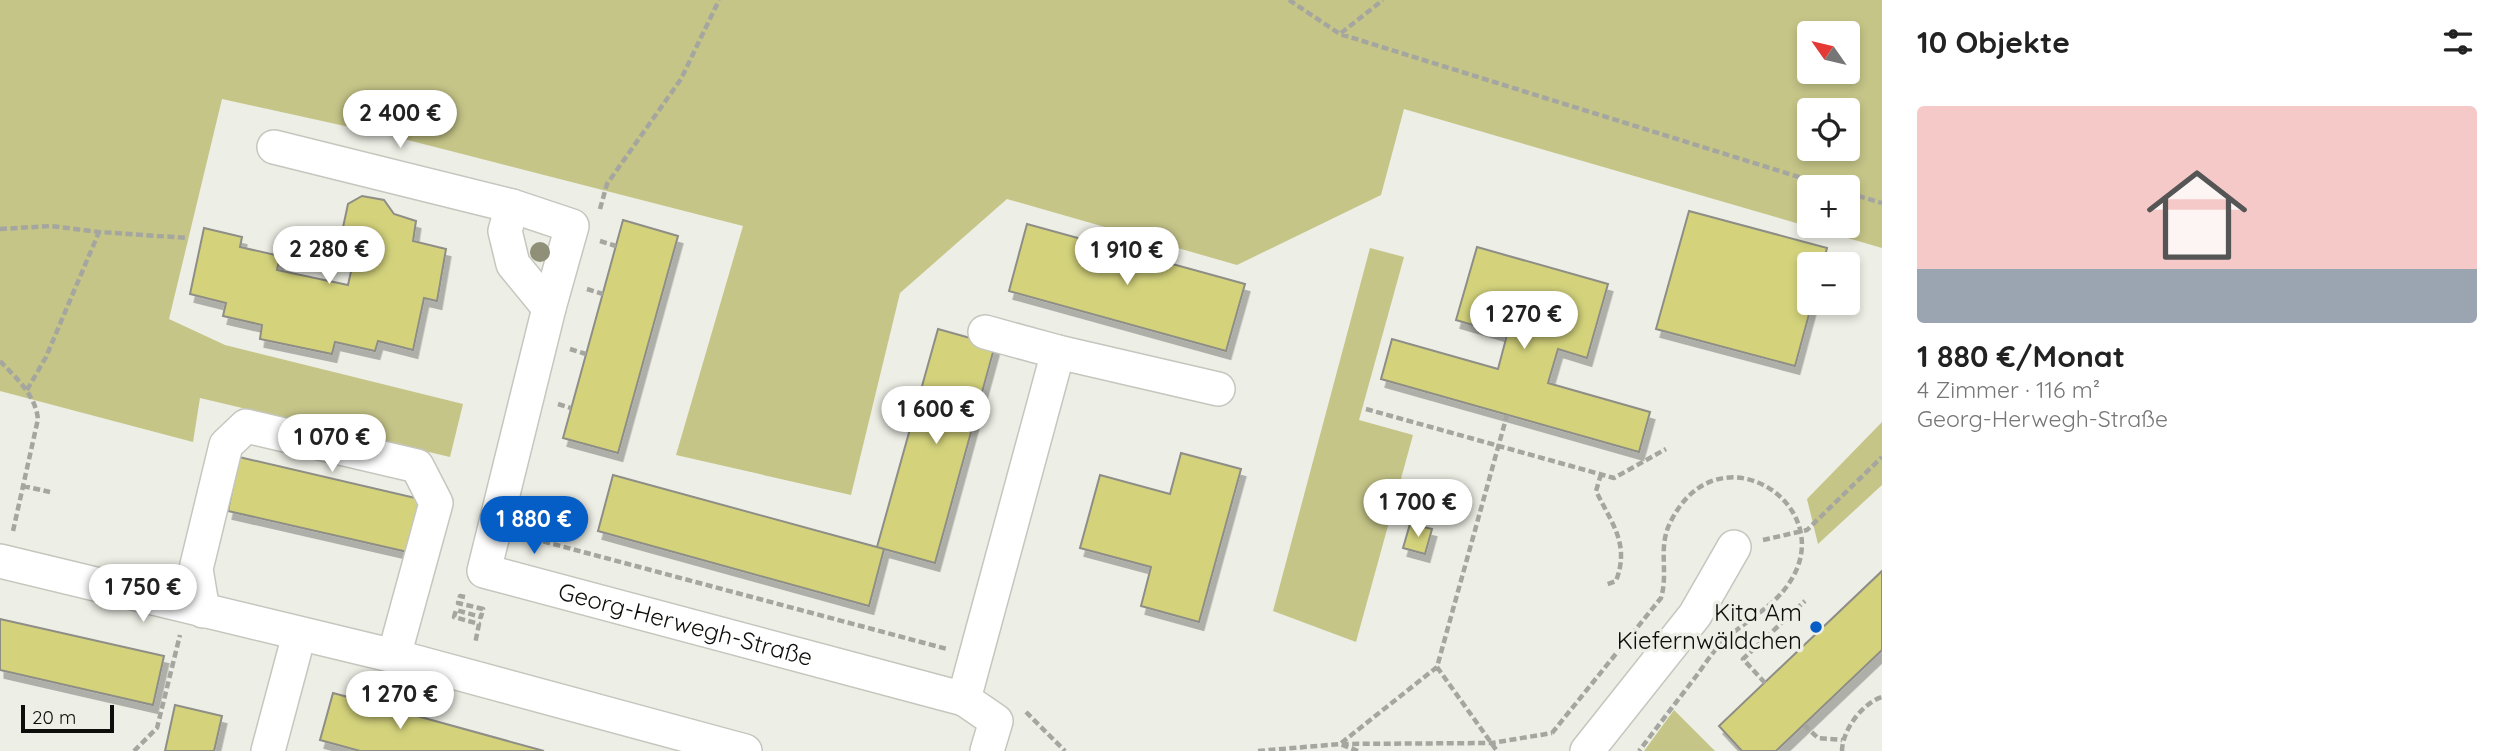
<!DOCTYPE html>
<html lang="de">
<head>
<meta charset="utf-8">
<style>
	:root { --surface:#fff; --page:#f6f6f6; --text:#222; --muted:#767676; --accent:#055dc6 }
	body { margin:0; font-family:Quicksand,sans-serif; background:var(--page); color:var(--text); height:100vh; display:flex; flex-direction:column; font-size:26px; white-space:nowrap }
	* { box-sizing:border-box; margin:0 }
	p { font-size:23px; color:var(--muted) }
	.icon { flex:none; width:38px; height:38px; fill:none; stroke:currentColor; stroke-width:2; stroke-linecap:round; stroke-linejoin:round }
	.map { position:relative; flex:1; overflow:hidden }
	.details { display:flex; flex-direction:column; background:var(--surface); width:630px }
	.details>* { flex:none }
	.needle { width:46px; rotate:304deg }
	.tools { position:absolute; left:1797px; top:21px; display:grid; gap:14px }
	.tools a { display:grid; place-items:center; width:63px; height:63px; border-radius:7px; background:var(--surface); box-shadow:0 4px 10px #0003; font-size:35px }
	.scale { position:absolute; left:21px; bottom:18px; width:93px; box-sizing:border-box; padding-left:7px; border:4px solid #0d0d0b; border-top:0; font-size:19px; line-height:24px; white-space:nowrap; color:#0d0d0b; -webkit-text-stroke:5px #edeee5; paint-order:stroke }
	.price { position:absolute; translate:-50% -60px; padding:0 16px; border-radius:24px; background:#fff; color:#222; font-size:23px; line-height:46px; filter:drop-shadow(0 2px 4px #0008) }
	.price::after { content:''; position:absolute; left:50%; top:42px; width:21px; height:16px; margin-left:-10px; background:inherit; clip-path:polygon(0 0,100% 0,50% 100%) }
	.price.current { background:var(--accent); color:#fff }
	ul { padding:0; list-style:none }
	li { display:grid; align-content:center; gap:14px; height:371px; padding:0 35px }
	li span { display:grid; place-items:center; height:217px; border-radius:7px; color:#555 }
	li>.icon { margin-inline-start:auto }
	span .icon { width:126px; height:126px; fill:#fffc; stroke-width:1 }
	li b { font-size:30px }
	h2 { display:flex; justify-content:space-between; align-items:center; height:84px; padding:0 35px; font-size:30px }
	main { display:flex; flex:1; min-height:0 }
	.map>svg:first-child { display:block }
	.green { fill:#c5c588; fill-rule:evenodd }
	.building { fill:#d4d37c; stroke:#8e8e86; stroke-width:2; filter:url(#shadow) }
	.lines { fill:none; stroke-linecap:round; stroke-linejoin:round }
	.street-casing { stroke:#c5c6be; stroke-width:36 }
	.path { stroke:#a5a69f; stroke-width:4.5; stroke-dasharray:7 3.5; stroke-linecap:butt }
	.street { stroke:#fff; stroke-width:33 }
	.tree { fill:#909078 }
	.poi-dot { fill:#055dc6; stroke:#edeee5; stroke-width:2.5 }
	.labels { text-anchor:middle; stroke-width:7; stroke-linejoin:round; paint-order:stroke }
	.poi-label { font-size:24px; fill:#0d0d0b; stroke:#edeee5; text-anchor:end }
	.street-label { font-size:24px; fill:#0d0d0b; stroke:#edeee5 }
</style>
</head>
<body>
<main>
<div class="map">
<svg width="1882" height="751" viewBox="0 0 1882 751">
	<defs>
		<filter id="shadow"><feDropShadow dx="4.5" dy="8" stdDeviation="0" flood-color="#0004"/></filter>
	</defs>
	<rect width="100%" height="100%" fill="#edeee5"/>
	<path class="green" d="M0 0H1882V248L1404 109 1381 195 1237 265 1007 199 900 293 851 495 676 455 743 226 404 139 222 99 169 319 225 345 463 404 450 457 200 398 193 442 0 391ZM1848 33V72H1810V33ZM1848 110V149H1810V110ZM1810 187H1848V226H1810Z
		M1370 248 1404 257 1359 420 1413 435 1356 642 1273 611Z
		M1882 422V485L1818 544 1807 499Z
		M1674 710 1715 751H1644Z"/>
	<path class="building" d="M362 196 384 200 394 214 416 221 413 241 446 249 437 301 424 298 413 350 378 341 375 351 335 342 332 354 260 339 262 325 223 316 226 303 190 294 204 228 242 237 240 247 280 256 277 270 348 285 359 236 342 232 348 204Z
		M1689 211 1827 248 1823 264H1810V303H1812L1795 366 1656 329Z
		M623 220 678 236 618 453 563 438Z
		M1027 224 1245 284 1226 351 1009 291Z
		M1477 247 1608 284 1587 358 1558 349 1548 383 1650 412 1639 452 1381 379 1392 339 1498 369 1507 335 1456 320Z
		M938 329 995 345 935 563 877 547Z
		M1181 453 1241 469 1199 622 1141 606 1151 567 1080 548 1100 475 1170 494Z
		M239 457 424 500 412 553 228 511Z
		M613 475 884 549 869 606 598 531Z
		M1410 524 1432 529 1425 554 1403 548Z
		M1882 571V650L1776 751H1742L1719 726Z
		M0 619 164 656 153 705 0 670Z
		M333 693 359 700 544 751H360L320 740Z
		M175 705 222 716 214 751H165Z"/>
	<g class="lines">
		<defs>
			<g id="street">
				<path id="s1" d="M274 147 512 206 572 226 549 308 484 571 964 699"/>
				<path d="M512 206 505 231 513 264 549 308"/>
				<path d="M985 332 1058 352"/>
				<path d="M0 561 394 656 745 751"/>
				<path d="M203 611 196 569 226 445 246 426 417 466 436 503 394 656"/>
				<path d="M268 751 299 635"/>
				<path d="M987 751 996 721 964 699 1058 352 1218 389"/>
				<path d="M1587 751 1695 615 1734 547"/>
			</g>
		</defs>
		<use href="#street" class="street-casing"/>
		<path class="path" d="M1289 0 1340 34 1831 187
			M1341 33 1383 0
			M1848 193 1882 203
			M600 209 607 184 681 79 719 0
			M0 229 51 226 99 232 188 238
			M600 241 616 246
			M587 289 603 294
			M570 349 586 354
			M0 361C16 378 35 394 38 419L13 531
			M27 390 46 357 99 232
			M558 404 571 408
			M1366 409 1614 478 1666 449
			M1601 474 1596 491C1612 524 1630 544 1616 581L1605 585
			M23 486 50 492
			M523 536 947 649
			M1763 540 1807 530 1882 457
			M465 597 460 596 458 603 483 609 481 617 456 610 454 617 479 624 475 644
			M1437 667 1497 751
			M1765 683 1743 659 1805 601
			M1026 712 1065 751
			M1804 725 1818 738 1842 740
			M1552 733 1661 598C1669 571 1657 547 1671 521 1717 429 1831 500 1795 573 1778 607 1748 617 1723 642 1713 651 1705 664 1697 675 1677 701 1658 726 1639 751
			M134 751 157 728 180 635
			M1258 751 1340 744 1492 743 1552 733
			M1358 751 1340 744 1437 667 1507 415
			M1842 751C1842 731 1862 703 1882 697"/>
		<use href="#street" class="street"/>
	</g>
	<circle class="tree" cx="540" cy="252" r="10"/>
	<circle class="poi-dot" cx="1816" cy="627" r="7"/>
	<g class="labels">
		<g class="poi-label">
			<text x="1802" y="621">Kita Am<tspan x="1802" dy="28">Kiefernwäldchen</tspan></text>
		</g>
		<g class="street-label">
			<text dy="8" stroke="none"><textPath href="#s1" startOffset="873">Georg-Herwegh-Straße</textPath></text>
		</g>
	</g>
</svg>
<div class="tools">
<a><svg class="needle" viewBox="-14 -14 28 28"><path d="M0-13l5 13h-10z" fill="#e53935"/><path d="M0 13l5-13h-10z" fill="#767676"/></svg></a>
<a><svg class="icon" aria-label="locate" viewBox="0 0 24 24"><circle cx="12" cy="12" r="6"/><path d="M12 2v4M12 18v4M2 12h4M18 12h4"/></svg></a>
<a>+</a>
<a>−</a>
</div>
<div class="scale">20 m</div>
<b class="price" style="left:400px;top:150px">2 400 €</b>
<b class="price" style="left:329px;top:286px">2 280 €</b>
<b class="price" style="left:1127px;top:287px">1 910 €</b>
<b class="price" style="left:1524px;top:351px">1 270 €</b>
<b class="price" style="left:936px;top:446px">1 600 €</b>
<b class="price" style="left:332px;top:474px">1 070 €</b>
<b class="price" style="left:1418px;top:539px">1 700 €</b>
<b class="price current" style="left:534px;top:556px">1 880 €</b>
<b class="price" style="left:143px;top:624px">1 750 €</b>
<b class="price" style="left:400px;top:731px">1 270 €</b>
</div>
<section class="details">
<h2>10 Objekte<svg class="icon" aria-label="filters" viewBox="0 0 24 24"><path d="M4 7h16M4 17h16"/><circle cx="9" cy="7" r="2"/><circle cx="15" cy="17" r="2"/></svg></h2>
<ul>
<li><span style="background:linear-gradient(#f6c9c9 75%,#9aa5b1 0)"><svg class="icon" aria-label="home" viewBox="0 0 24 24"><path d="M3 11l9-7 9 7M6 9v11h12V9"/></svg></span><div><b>1 880 €/Monat</b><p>4 Zimmer · 116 m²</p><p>Georg-Herwegh-Straße</p></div></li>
</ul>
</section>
</main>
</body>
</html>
